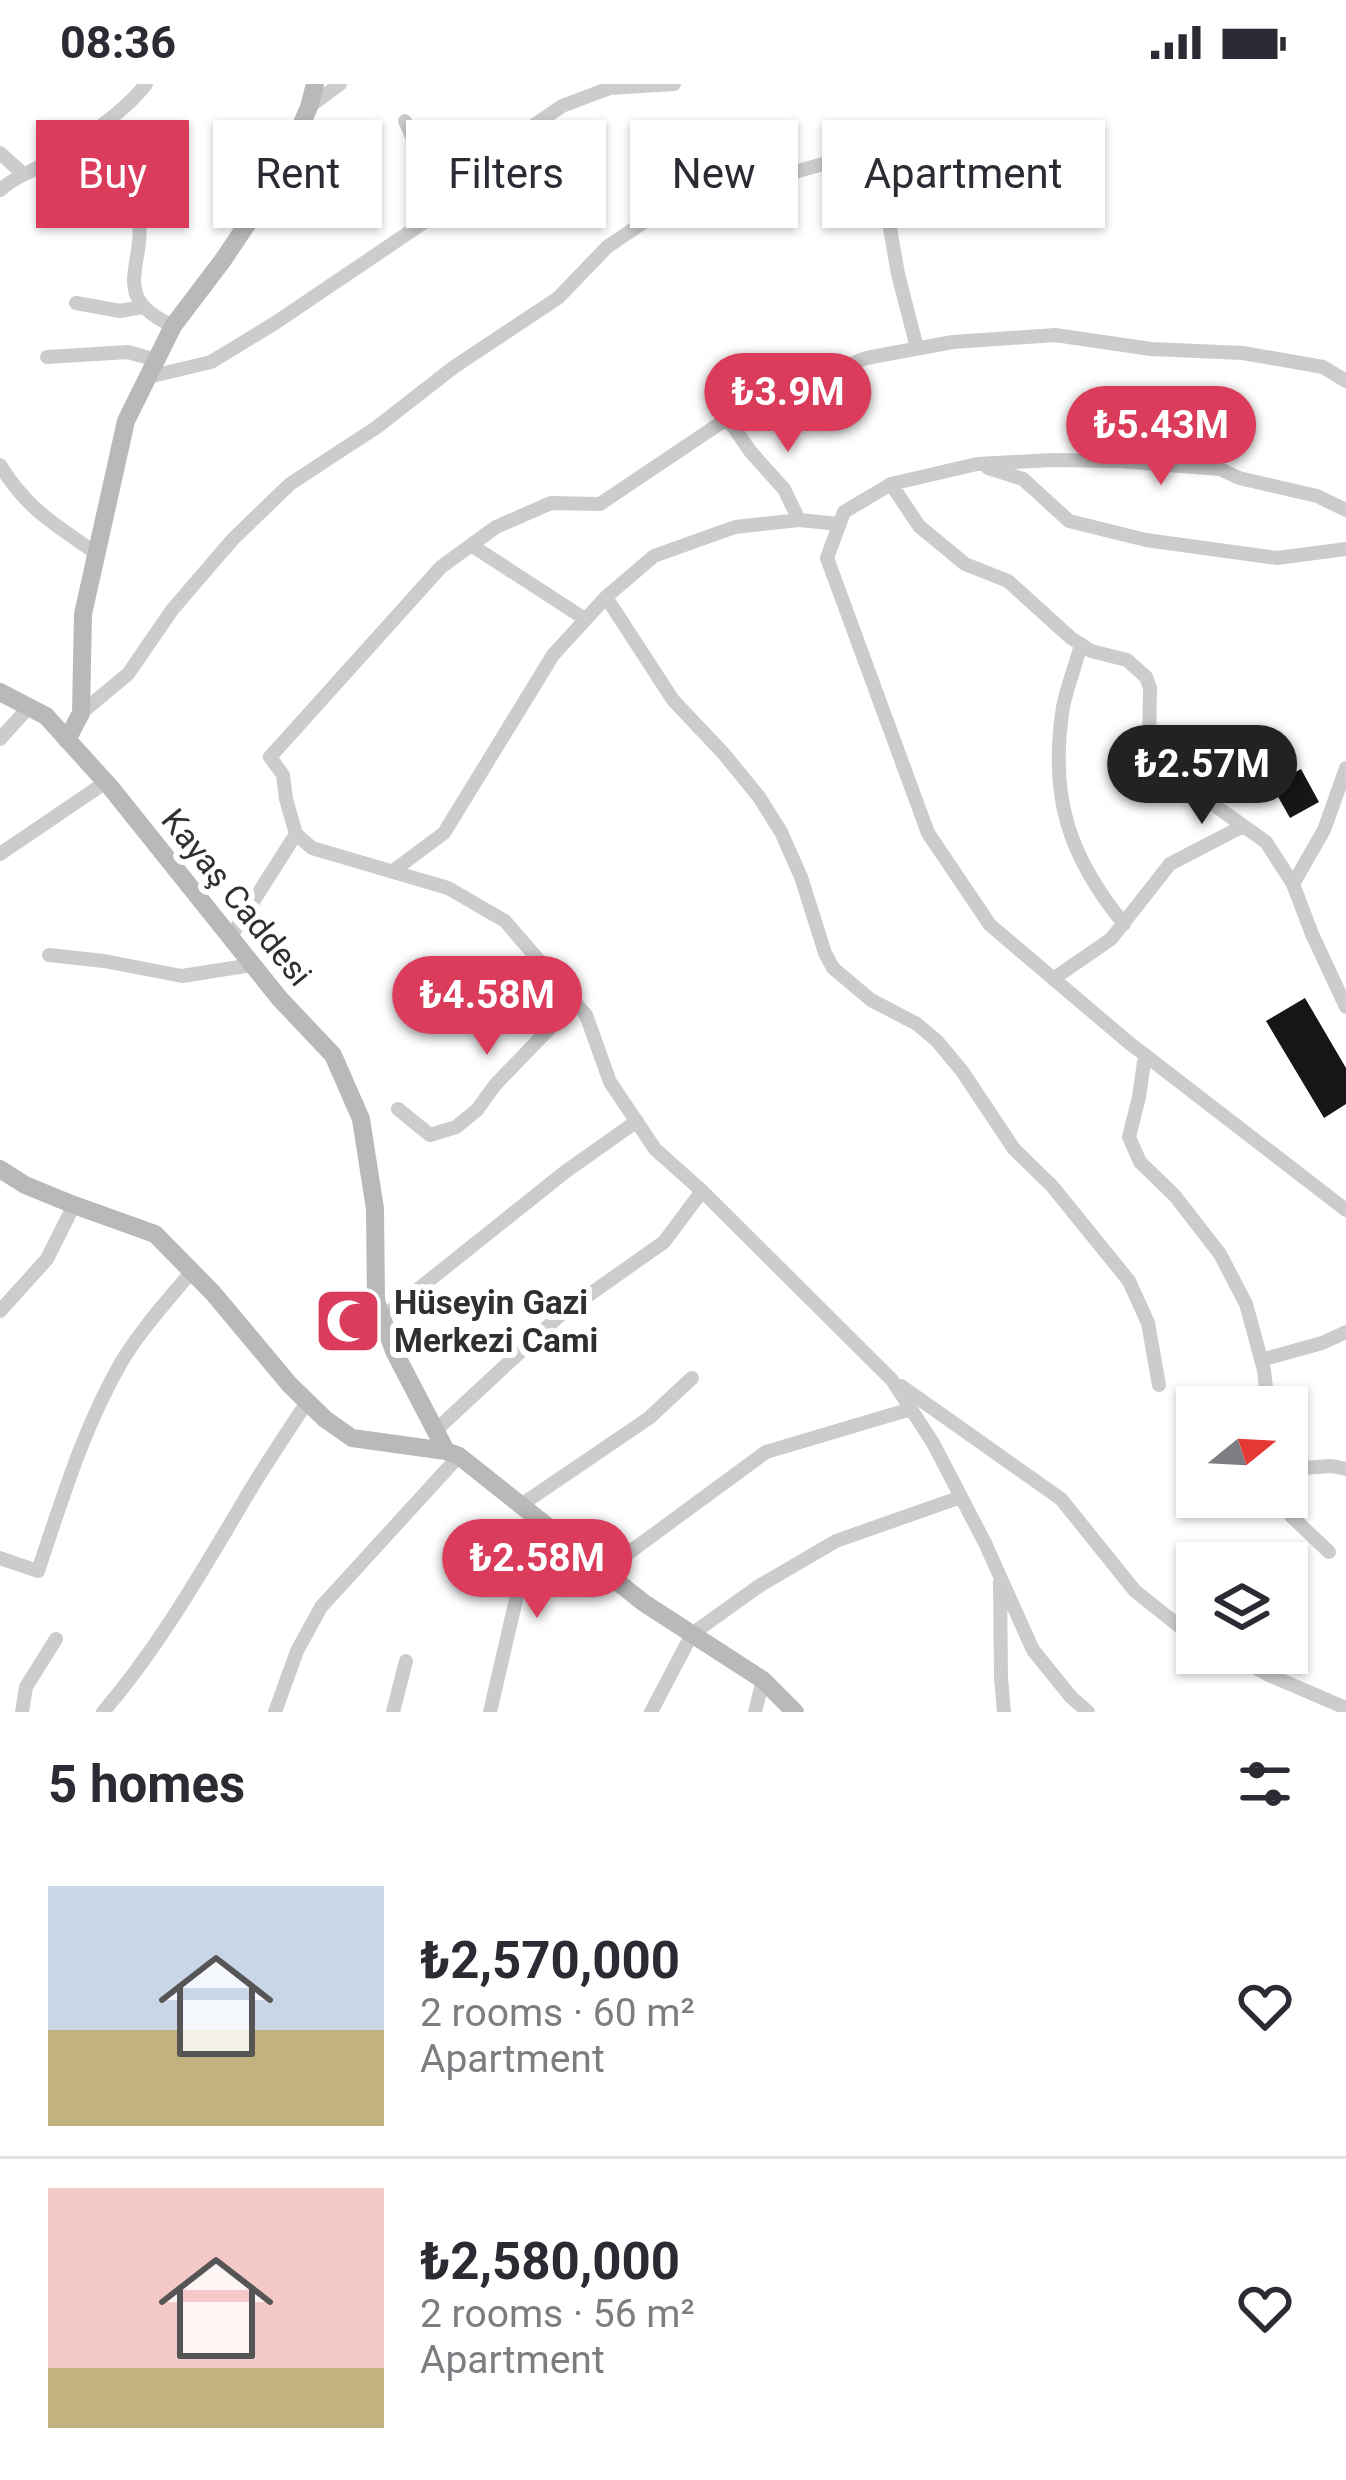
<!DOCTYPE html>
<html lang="en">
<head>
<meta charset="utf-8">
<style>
	:root { --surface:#fff; --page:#f2f2f3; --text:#2b2b33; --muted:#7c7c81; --line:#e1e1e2; --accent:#db3c5b }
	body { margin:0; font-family:Roboto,sans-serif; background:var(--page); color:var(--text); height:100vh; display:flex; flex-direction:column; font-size:45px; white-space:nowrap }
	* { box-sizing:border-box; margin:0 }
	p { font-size:39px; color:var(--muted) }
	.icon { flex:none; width:66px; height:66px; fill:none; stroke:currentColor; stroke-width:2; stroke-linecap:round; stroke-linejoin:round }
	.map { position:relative; height:1628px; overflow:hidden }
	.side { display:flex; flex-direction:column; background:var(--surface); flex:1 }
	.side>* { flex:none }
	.guide { position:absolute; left:36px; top:36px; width:1275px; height:108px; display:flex; gap:24px }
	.needle { width:78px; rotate:72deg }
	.fabs { position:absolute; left:1176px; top:1302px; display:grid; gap:24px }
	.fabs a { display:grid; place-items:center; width:132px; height:132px; border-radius:0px; background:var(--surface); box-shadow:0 3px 9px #0004; font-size:60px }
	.price { position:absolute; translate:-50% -102px; padding:0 27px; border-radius:42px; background:var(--accent); color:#fff; font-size:39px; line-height:78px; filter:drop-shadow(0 3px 6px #0008) }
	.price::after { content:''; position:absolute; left:50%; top:72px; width:36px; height:27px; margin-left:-18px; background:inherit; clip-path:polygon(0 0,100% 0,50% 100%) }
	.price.on { background:#222; color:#fff }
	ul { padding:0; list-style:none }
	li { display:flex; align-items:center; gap:36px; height:300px; padding:0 48px }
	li+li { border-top:3px solid var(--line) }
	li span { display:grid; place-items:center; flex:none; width:336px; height:240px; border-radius:0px; color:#555 }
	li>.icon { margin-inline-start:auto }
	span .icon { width:144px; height:144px; fill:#fffc; stroke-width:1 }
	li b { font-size:51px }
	h2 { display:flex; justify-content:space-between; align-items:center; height:144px; padding:0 48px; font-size:51px }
	.pill { padding:0 42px; border-radius:0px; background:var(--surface); box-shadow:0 3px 9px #0004; font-size:42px; line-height:108px }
	.pill.on { background:var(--accent); color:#fff }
	.status { display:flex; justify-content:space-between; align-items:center; height:84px; padding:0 60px; background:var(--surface); direction:ltr }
	.status svg { height:33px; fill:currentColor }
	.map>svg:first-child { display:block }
	.building { fill:#161616 }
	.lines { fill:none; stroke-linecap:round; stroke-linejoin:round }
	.street { stroke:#ccc; stroke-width:14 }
	.secondary { stroke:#b9b9b9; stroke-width:18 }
	.labels { text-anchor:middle; stroke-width:12; stroke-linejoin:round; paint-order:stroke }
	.street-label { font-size:33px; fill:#2f2f2f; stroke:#fff }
	.poi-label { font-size:33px; font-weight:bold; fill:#2f2f2f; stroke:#fff; text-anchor:start }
</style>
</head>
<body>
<div class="status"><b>08:36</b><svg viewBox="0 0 49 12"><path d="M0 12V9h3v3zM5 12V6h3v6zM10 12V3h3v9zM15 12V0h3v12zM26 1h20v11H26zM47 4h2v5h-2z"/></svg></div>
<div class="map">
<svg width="1346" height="1628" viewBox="0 0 1346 1628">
	<rect width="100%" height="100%" fill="#fff"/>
	<path class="building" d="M1301 685 1319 718 1290 734 1272 702Z
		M1305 914 1346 984V1020L1324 1034 1266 937Z
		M360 1211 370 1241 335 1260 324 1233Z"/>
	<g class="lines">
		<path class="street" d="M309 23 340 0
			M405 37 427 85 460 114
			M96 44C105 56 119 69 125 82 132 94 136 114 138 128 148 182 106 211 173 242
			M0 69 23 90
			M872 73 884 110 898 190 917 264
			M0 106C13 94 26 90 41 82 72 64 125 28 146 0
			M76 219 120 227 142 223
			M47 273 128 268 156 276
			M148 293 211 278 275 239 460 114 507 60 562 22 610 4 674 0
			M728 335 750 367 784 405 799 436
			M0 381C27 425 54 440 96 469
			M988 384 1023 395 1069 437 1146 456 1277 474 1346 465
			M891 400 919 442 965 480 1008 497 1071 554 1091 567 1127 576 1146 593 1150 604 1149 661 1169 689 1266 758 1293 800 1312 850 1346 923
			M1346 426 1317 412 1239 394 1220 385 1120 377 1051 376 977 380 891 400 844 428 827 474 928 749 990 841 1128 958 1346 1126
			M471 461 585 535
			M606 513 673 616 724 670 759 713 781 748 801 793 825 869 833 884 871 916 917 940 937 957 962 987 1014 1065 1052 1102 1129 1197 1148 1239 1159 1301
			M1081 560C1076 581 1067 602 1063 623 1049 711 1068 772 1124 840
			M81 629 128 590 172 526 233 455 290 400 377 343 454 283 558 214 607 163 663 125 823 80 883 71 1034 107H1097
			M0 655 29 623
			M0 770 106 698
			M393 787 444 749 553 571 606 513 654 472 735 443 799 436 839 440
			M1293 800 1324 746 1346 684
			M230 854 296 750
			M49 871 104 877 182 892 252 881
			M1053 895 1111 855 1170 780 1243 742
			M1145 971 1139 1013 1129 1053 1140 1078 1175 1112 1220 1170 1246 1220 1264 1286 1268 1323
			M398 1025 430 1051 456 1043 477 1026 495 1001 575 918
			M0 1227 47 1175 74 1121
			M382 1234 565 1088 637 1037
			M1261 1276 1322 1259 1346 1248
			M901 1302 1061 1415 1135 1507 1179 1542 1197 1551
			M436 1346 559 1232 664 1158 702 1107
			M1287 1385 1331 1382 1346 1385
			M1282 1413 1291 1432 1329 1468
			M521 1421 649 1334 692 1294
			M0 1474 38 1487C62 1416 84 1342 122 1277 142 1244 168 1216 192 1187
			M604 1487 766 1368 911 1325
			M1000 1498 1001 1594 1004 1628
			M1229 1569 1269 1591 1346 1624
			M22 1628 26 1603 56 1555
			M103 1628C158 1564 199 1492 242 1420 262 1385 285 1352 307 1318
			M275 1628 297 1567 321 1523 459 1372
			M393 1628 406 1577
			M490 1628 535 1433
			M651 1628 692 1550 759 1502 836 1457 961 1413
			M755 1628 763 1596
			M1088 1628 1071 1613 1033 1566 985 1459 933 1359 892 1296 702 1107 655 1065 610 998 586 931 505 837 448 804 312 764 296 750 286 715 283 691 270 673 441 483 496 443 551 419 600 420 719 340 758 318 866 274 953 258 1055 251 1151 265 1243 269 1323 283 1346 297"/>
		<path class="secondary" d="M0 608 46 632 111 704 280 915 333 971 361 1035 375 1125 376 1217 394 1267 446 1367
			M67 656 81 629 83 530 126 337 173 242 223 176 278 94 309 23 315 0
			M0 1085 25 1101 74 1121 155 1150 213 1209 290 1301 325 1335 352 1354 446 1367 459 1372 644 1519 763 1596 795 1628"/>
	</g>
	<defs>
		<symbol id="mosque-square" viewBox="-11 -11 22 22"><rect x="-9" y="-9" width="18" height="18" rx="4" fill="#db3c5b" stroke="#fff"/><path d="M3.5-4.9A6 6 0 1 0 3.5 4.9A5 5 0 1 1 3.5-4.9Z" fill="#fff"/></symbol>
	</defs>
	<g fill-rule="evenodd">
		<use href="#mosque-square" x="310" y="1199" width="76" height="76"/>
	</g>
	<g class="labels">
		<g class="street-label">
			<text transform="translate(237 813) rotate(51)" y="12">Kayaş Caddesi</text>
		</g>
		<g class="poi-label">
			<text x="394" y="1230">Hüseyin Gazi<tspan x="394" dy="38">Merkezi Cami</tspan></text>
		</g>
	</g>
</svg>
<div class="fabs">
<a><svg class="needle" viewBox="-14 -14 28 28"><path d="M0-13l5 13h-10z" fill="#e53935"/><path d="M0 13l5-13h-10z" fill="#7c7c81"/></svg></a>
<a><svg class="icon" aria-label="layers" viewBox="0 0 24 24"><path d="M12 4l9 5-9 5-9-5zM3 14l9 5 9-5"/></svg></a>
</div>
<b class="price" style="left:788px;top:371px">₺3.9M</b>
<b class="price" style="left:1161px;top:404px">₺5.43M</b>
<b class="price on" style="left:1202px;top:743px">₺2.57M</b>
<b class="price" style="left:487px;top:974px">₺4.58M</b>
<b class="price" style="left:537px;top:1537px">₺2.58M</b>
<div class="guide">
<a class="pill on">Buy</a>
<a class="pill">Rent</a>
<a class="pill">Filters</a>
<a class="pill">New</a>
<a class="pill">Apartment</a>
</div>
</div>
<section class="side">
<h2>5 homes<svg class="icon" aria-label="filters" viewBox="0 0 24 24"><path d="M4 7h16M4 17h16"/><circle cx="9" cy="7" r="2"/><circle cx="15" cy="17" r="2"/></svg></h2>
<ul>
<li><span style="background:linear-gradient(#c9d6e8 60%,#c2b280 0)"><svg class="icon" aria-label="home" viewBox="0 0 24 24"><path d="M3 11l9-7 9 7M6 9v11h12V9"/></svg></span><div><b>₺2,570,000</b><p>2 rooms · 60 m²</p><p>Apartment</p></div><svg class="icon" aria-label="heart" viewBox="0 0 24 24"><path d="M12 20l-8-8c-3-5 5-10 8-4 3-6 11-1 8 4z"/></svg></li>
<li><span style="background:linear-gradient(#f6c9c9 75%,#c2b280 0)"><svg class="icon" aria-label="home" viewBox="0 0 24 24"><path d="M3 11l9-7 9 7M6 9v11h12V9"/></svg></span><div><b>₺2,580,000</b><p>2 rooms · 56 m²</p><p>Apartment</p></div><svg class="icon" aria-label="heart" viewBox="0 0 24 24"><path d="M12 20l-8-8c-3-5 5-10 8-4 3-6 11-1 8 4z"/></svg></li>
</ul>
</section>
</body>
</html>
